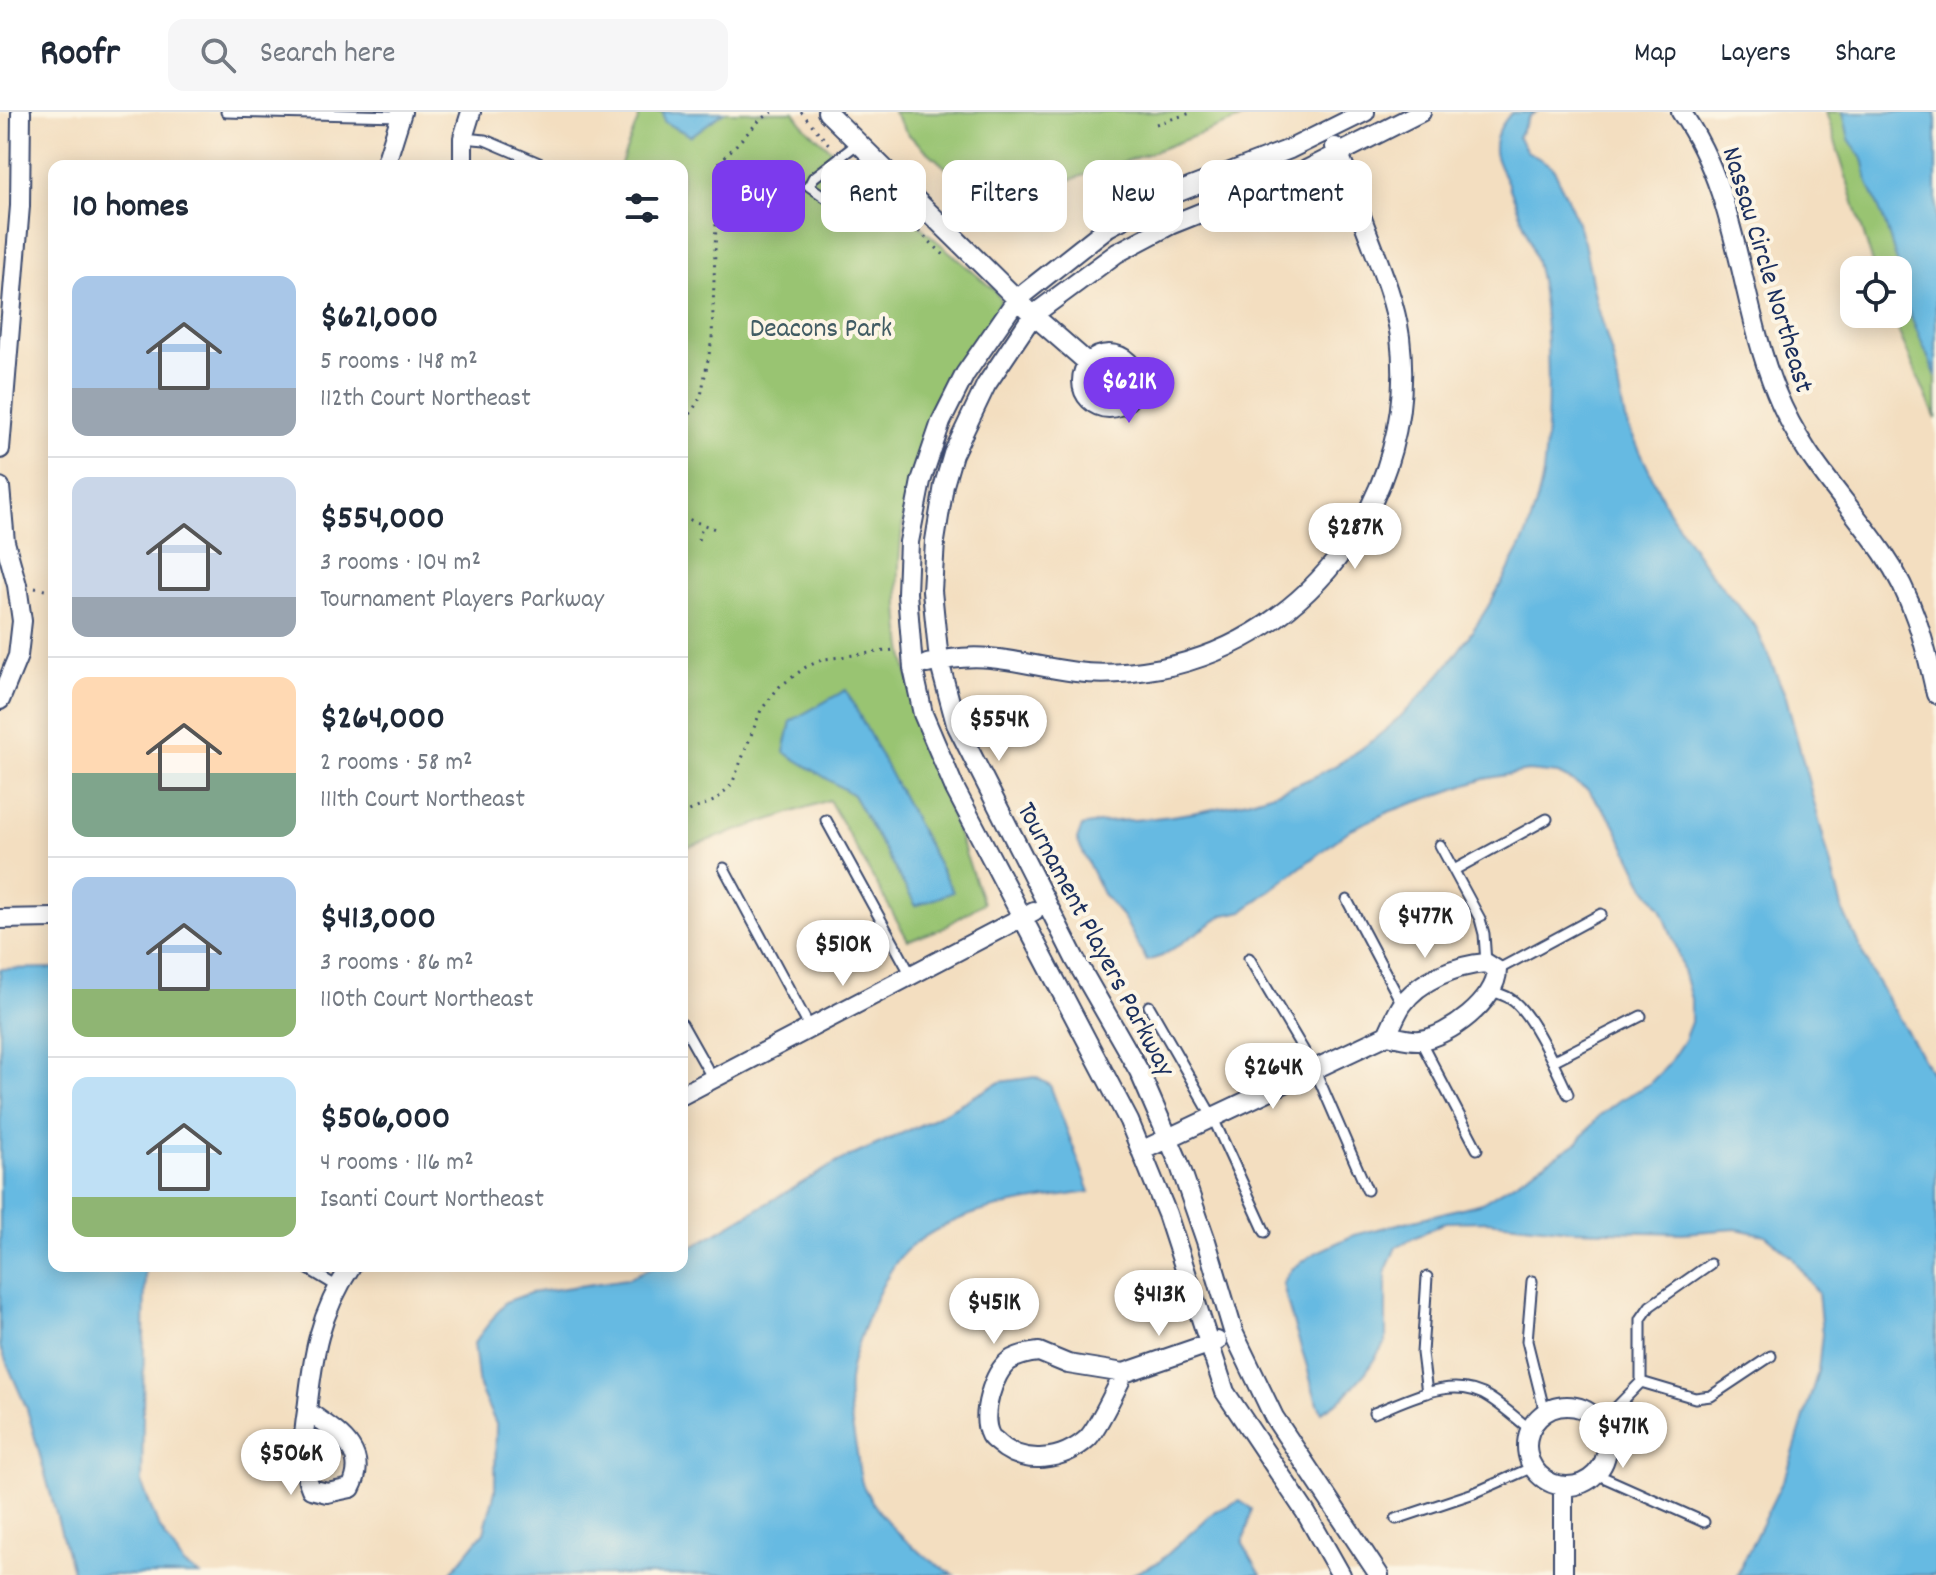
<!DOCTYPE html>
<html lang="en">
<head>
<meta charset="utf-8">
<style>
	:root { --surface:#fff; --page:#f6f6f7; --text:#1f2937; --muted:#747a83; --line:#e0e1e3; --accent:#7c3aed }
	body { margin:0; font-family:Dekko,sans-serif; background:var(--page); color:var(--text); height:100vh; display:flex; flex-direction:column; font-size:30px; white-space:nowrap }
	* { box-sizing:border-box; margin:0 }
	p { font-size:26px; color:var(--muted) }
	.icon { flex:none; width:44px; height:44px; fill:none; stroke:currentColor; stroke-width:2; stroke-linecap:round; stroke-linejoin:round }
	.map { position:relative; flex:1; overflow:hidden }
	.panel { position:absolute; left:48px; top:48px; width:640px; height:1112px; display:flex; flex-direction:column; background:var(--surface); border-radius:16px; box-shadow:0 4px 20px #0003 }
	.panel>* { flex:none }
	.top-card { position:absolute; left:712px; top:48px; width:760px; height:72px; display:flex; gap:16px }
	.fabs { position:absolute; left:1840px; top:144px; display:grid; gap:16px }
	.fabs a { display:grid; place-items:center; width:72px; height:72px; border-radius:16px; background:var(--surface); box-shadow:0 4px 20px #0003; font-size:40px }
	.price { position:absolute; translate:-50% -68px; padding:0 18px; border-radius:28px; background:#fff; color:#222; font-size:26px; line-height:52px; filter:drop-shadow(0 2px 4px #0008) }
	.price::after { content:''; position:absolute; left:50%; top:48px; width:24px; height:18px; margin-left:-12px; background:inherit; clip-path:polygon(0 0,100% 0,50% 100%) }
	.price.active { background:var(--accent); color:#fff }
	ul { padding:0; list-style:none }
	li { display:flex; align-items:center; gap:24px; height:200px; padding:0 24px }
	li+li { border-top:2px solid var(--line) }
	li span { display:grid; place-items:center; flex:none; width:224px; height:160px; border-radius:16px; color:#555 }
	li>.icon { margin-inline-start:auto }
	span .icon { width:96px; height:96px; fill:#fffc; stroke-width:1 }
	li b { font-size:34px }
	h2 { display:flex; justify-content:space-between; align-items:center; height:96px; padding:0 24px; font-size:34px }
	.chip { padding:0 28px; border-radius:16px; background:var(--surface); box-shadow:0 4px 20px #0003; font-size:28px; line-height:72px }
	.chip.active { background:var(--accent); color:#fff }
	header { display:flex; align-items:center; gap:48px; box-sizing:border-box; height:112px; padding:0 40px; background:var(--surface); border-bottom:2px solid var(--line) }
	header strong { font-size:38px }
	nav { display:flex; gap:44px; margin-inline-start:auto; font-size:28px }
	.search { width:560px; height:72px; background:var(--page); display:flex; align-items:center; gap:20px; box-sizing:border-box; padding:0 28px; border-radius:16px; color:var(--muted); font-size:30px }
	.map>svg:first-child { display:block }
	.green { fill:#99c472; stroke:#5a7a68; stroke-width:2 }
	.water { fill:#66bae2; stroke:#4074a0; stroke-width:2 }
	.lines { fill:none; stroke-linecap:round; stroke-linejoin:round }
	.service-casing { stroke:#3b496d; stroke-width:13 }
	.minor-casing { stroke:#3b496d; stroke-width:22 }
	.path { stroke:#3b496d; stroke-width:3; stroke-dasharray:2 6; stroke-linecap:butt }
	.service { stroke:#fff; stroke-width:9 }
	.minor { stroke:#fff; stroke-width:18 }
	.labels { text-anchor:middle; stroke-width:8; stroke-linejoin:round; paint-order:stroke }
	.street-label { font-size:28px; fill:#1b2f5e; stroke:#fcf5e5 }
	.park-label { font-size:28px; fill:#415c64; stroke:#fcf5e5 }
</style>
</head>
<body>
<header>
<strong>Roofr</strong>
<div class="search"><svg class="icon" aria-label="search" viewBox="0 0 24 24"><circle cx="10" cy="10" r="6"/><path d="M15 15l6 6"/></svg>Search here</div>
<nav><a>Map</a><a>Layers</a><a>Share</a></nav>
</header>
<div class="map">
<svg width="1936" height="1463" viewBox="0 0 1936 1463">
	<rect width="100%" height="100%" fill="#fcf5e5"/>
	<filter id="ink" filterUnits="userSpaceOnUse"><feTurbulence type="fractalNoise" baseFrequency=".0125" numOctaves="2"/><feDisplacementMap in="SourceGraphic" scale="16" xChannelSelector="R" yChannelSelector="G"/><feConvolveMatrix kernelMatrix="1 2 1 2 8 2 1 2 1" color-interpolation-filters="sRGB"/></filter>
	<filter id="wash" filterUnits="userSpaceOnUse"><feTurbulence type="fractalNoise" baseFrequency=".006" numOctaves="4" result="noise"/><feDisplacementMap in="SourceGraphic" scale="32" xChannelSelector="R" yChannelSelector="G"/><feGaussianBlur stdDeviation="1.8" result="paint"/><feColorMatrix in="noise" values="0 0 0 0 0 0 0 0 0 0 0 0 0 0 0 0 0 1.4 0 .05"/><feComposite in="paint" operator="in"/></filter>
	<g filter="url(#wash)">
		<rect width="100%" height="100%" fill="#f3dec0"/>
		<path class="green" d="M641 0H794L805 15 994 178 1001 188C994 203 984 215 974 229 957 253 942 281 930 309 899 385 891 473 906 554 921 632 957 716 983 791L941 817 908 828 829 688 682 737V54H620Z
			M893 0H1258L1150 41 990 95 908 22Z
			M1826 0H1936V307L1891 202H1898V158H1875Z"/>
		<path class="water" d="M663 0H724L691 24 664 10Z
			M1536 0 1529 5 1518 25 1527 39 1553 55 1572 97 1584 130 1596 189 1613 246 1625 308 1668 398 1708 458 1756 515 1786 585 1843 799 1870 857 1936 969V1463H1737L1788 1358 1818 1259 1822 1222 1818 1181 1792 1145 1765 1123 1736 1117 1682 1121 1572 1118 1486 1109 1445 1110 1396 1135 1386 1158V1229L1366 1260 1344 1285 1322 1300C1313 1285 1311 1268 1306 1251 1297 1222 1289 1202 1283 1171L1292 1157 1315 1141 1354 1123 1482 1091 1578 1030 1599 1004 1620 988 1649 972 1667 954 1684 928 1691 910V887L1677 837 1661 796 1645 775 1612 708 1587 677 1558 662 1528 659 1484 667 1391 699 1351 717 1243 799 1224 803 1162 844 1147 849 1123 805 1103 782 1077 728 1082 714C1105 708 1130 709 1154 706 1202 701 1250 691 1295 673 1390 636 1462 547 1508 459 1514 446 1522 434 1527 421 1533 403 1540 381 1543 362 1550 303 1551 203 1535 146 1528 121 1518 96 1508 72 1504 62 1495 49 1495 39 1494 23 1502 12 1511 1Z
			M1843 0H1936V264L1903 186 1898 153 1884 108 1868 71 1864 50 1849 27Z
			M846 578 953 780 916 794 853 683 784 640 791 609Z
			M54 856V1154H145L142 1372 158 1413 184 1453 200 1463H73L27 1297 0 1235V857Z
			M1035 965 1050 973 1090 1080C1027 1089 960 1094 908 1137 884 1157 852 1237 849 1269 847 1292 853 1318 857 1341 859 1352 859 1367 864 1376 885 1415 917 1441 954 1463H449L484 1420 495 1379 496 1312 479 1275 474 1231 505 1190 530 1181 627 1167 655 1154H682V1141L838 1050 927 1010 1000 970Z
			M1240 1389 1252 1397 1243 1432 1261 1463H1131L1159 1450 1215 1399Z"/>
	</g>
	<g filter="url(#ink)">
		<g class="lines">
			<defs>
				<path id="service" d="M226 0 401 4
					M463 26 485 28 546 54
					M857 32 813 66 809 74 861 110
					M826 708 911 863
					M1440 733 1480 807 1484 822 1486 851
					M724 756 810 916
					M1454 758 1547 707
					M1347 788 1402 892
					M1249 846 1314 956 1367 1078
					M1497 858 1601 802
					M1491 879C1497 881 1504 883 1509 886 1531 898 1557 959 1568 982
					M1149 894 1212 1004 1265 1120
					M682 912 713 967
					M1420 928 1477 1037
					M1553 949 1641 904
					M303 1154 338 1175
					M1532 1169 1527 1229 1545 1301
					M1641 1270 1695 1286 1711 1284 1771 1244
					M1427 1281 1422 1241 1427 1165
					M1374 1301C1410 1287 1453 1262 1490 1286 1504 1295 1517 1307 1531 1318
					M1601 1311 1641 1270V1207L1650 1194 1710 1152
					M1596 1362 1704 1410
					M1396 1407 1474 1381 1533 1355"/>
				<path id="minor" d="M827 0 1033 203 1088 251
					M1681 0C1739 81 1739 189 1776 280 1803 347 1844 384 1883 441 1913 484 1925 531 1936 582
					M385 54 402 0
					M463 54V26L471 0
					M1082 269a27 27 0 1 1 54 0a27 27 0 1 1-54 0Z
					M0 337 20 94 21 0
					M0 375 5 430 17 473 22 509 18 544 0 588
					M927 552C985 536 1020 553 1076 560 1105 564 1133 561 1161 556 1313 526 1419 378 1400 225 1394 184 1377 147 1363 109 1354 85 1348 58 1335 35
					M0 807 54 806
					M1486 851 1497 858C1497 888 1448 925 1420 928 1409 929 1398 925 1387 923 1392 913 1396 902 1402 893 1419 868 1457 853 1486 851Z
					M682 983 1034 799
					M1141 1039 1387 923
					M1039 1240 1068 1252 1124 1261C1116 1277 1099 1314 1088 1326 1063 1349 1023 1354 998 1331 995 1328 991 1326 990 1323 980 1304 993 1261 1009 1249 1018 1243 1028 1241 1039 1240Z
					M1124 1261 1217 1229
					M1527 1334a40 40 0 1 1 80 0a40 40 0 1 1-80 0Z
					M307 1299C334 1319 371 1337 351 1376L327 1381 311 1377C300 1352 303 1325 307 1299Z
					M307 1299C313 1242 319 1203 351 1154
					M1341 1463 1306 1401 1225 1280 1167 1102 1129 1009 955 677 923 602 913 556 907 481 909 430 921 369 941 310 965 262 1017 187 1108 115 1163 86 1290 37 1365 0
					M1379 1463 1274 1305 1234 1222 1206 1129 1179 1051 1139 959 1075 847 956 612 939 549 932 479 935 429 944 373 953 342 986 273 1033 203 1117 141 1170 113 1300 61 1421 0
					M1563 1463V1374"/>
			</defs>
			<use href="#service" class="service-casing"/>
			<use href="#minor" class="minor-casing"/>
			<path class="path" d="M801 0 832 36
				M1156 12 1194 0
				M849 53 945 144
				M682 316 701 284 712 227 718 52 760 8 773 0
				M682 405 718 418
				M698 428 703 413
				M35 476 54 480
				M682 702 716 688 732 672 761 598 779 575 806 555 824 547 894 538"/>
			<use href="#service" class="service"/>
			<use href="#minor" class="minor"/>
		</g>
	</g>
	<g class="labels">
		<g class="street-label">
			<text transform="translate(1770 157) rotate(73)" y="10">Nassau Circle Northeast</text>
			<text transform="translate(1098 826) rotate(62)" y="10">Tournament Players Parkway</text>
		</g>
		<g class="park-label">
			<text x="821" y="224">Deacons Park</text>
		</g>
	</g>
</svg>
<div class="fabs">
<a><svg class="icon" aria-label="locate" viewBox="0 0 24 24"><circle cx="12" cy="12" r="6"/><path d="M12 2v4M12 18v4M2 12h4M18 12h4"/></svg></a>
</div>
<b class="price active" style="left:1129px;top:313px">$621K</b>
<b class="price" style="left:1355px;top:459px">$287K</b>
<b class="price" style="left:999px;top:651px">$554K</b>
<b class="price" style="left:1425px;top:848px">$477K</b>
<b class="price" style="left:843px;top:876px">$510K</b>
<b class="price" style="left:1273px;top:999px">$264K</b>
<b class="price" style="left:1159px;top:1226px">$413K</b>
<b class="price" style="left:994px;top:1234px">$451K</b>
<b class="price" style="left:1623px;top:1358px">$471K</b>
<b class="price" style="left:291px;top:1385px">$506K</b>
<div class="top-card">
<a class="chip active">Buy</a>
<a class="chip">Rent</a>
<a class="chip">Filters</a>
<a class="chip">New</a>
<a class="chip">Apartment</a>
</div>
<section class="panel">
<h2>10 homes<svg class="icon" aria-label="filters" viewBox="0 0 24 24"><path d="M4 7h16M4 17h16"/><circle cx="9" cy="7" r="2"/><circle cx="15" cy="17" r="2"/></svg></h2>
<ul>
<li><span style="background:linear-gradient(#a9c7e8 70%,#9aa5b1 0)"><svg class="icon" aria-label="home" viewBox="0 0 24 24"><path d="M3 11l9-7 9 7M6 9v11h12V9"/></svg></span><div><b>$621,000</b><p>5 rooms · 148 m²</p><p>112th Court Northeast</p></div></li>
<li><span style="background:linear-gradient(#c9d6e8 75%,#9aa5b1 0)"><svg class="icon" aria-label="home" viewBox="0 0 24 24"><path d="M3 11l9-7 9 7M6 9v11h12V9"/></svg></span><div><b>$554,000</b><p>3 rooms · 104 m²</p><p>Tournament Players Parkway</p></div></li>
<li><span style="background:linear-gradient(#ffd9b3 60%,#7fa58c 0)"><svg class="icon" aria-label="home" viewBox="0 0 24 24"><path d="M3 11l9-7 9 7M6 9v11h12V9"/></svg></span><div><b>$264,000</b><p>2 rooms · 58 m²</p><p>111th Court Northeast</p></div></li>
<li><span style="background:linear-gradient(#a9c7e8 70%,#8fb573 0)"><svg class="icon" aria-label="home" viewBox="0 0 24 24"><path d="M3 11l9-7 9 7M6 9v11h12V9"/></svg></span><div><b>$413,000</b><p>3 rooms · 86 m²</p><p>110th Court Northeast</p></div></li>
<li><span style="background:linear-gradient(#bfe0f5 75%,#8fb573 0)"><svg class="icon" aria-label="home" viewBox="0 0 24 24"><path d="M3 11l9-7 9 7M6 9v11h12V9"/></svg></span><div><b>$506,000</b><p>4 rooms · 116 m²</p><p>Isanti Court Northeast</p></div></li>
</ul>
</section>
</div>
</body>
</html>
